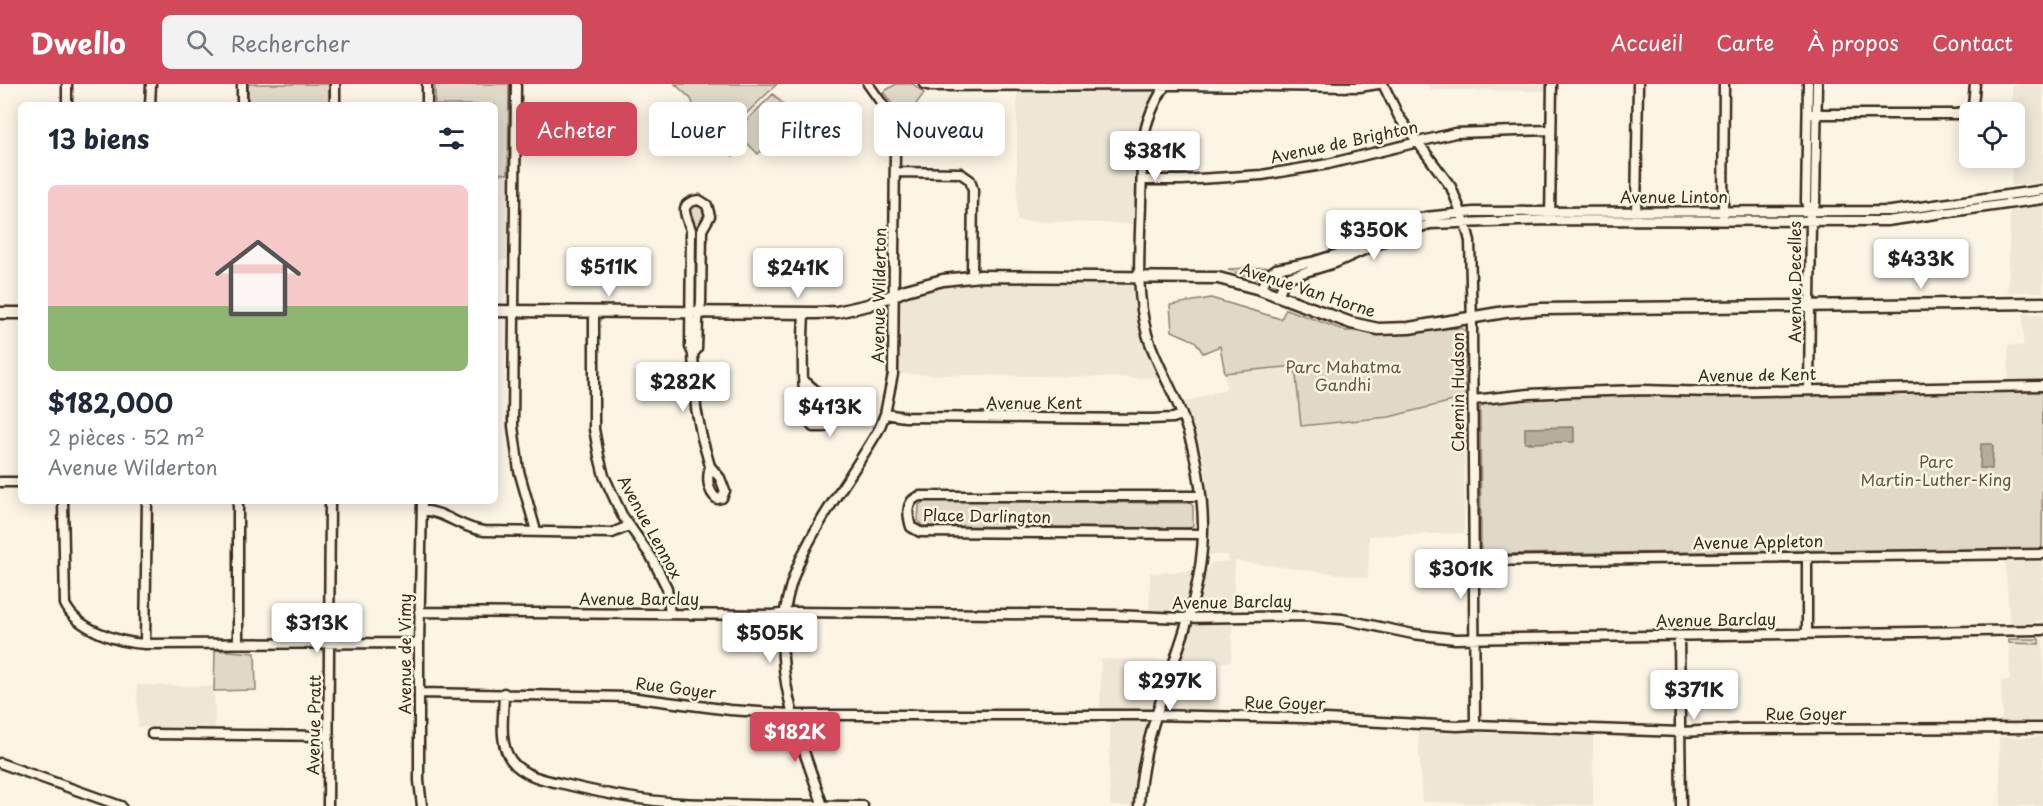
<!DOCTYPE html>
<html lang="fr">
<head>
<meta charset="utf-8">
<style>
	:root { --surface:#fff; --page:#f2f2f3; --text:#1f2937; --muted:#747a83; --line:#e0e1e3; --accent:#d1495b }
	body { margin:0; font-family:"Playpen Sans",sans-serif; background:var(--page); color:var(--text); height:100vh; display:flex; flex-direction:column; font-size:22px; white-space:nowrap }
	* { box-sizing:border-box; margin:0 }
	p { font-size:20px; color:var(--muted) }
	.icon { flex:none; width:33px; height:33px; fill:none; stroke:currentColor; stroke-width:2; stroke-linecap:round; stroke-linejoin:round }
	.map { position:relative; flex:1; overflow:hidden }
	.side { position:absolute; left:18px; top:18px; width:480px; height:402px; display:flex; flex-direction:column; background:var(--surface); border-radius:9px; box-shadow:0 3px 15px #0003 }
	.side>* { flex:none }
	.guide { position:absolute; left:516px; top:18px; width:570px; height:54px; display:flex; gap:12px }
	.fabs { position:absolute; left:1959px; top:18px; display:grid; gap:12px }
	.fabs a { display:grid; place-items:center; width:66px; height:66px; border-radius:9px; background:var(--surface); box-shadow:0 3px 15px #0003; font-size:30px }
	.price { position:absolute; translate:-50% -51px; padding:0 14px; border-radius:6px; background:#fff; color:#222; font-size:20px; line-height:39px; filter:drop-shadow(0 2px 3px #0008) }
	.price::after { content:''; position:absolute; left:50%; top:36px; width:18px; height:14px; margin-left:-9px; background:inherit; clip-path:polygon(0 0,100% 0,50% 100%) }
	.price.active { background:var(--accent); color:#fff }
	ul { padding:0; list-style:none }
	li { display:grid; align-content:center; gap:12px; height:318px; padding:0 30px }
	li+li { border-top:2px solid var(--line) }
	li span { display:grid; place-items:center; height:186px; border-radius:9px; color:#555 }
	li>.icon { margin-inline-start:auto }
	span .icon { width:108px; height:108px; fill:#fffc; stroke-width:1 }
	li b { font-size:26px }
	h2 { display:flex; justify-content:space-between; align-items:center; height:72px; padding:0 30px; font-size:26px }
	.tag { padding:0 21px; border-radius:9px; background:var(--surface); box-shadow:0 3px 15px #0003; font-size:21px; line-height:54px }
	.tag.active { background:var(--accent); color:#fff }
	header { display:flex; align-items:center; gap:36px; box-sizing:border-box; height:84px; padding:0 30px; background:var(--accent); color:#fff }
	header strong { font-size:28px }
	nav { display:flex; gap:33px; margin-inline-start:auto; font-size:21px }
	.search { width:420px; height:54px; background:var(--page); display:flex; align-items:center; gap:15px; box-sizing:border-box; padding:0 21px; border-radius:9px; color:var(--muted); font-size:22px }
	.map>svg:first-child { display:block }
	.built { fill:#eee6d6 }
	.green { fill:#e0d8c8; stroke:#8e8173; stroke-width:1.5 }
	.water { fill:#b7ad9e; stroke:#85796b; stroke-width:1.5 }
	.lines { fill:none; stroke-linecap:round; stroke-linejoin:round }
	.minor-casing { stroke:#3b2a1e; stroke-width:13 }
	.major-casing { stroke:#3b2a1e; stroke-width:15 }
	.minor { stroke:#fcf5e5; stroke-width:8 }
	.major { stroke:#fcf5e5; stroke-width:10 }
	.labels { text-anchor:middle; stroke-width:5; stroke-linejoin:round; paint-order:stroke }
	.street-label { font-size:16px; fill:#3b2a1e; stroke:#fcf5e5 }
	.park-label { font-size:16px; fill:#645648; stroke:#fcf5e5 }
</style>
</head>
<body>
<header>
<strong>Dwello</strong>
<div class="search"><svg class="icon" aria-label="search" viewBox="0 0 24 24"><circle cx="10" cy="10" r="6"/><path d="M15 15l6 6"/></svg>Rechercher</div>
<nav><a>Accueil</a><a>Carte</a><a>À propos</a><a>Contact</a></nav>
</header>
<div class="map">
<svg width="2043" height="722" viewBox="0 0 2043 722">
	<rect width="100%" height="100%" fill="#fcf5e5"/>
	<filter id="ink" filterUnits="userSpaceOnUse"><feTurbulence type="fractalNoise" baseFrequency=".0167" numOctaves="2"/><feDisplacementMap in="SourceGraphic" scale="12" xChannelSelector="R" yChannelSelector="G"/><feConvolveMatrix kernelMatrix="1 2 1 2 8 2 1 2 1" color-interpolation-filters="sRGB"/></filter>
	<g filter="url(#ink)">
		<path class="built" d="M1427 0H1548V7L1430 6Z
			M2012 0H2043V98L2011 102 2012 74H2014V28H2012Z
			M1017 2H1164L1149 30 1139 140 1017 137Z
			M495 89 508 90V176H495Z
			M2043 121V208H2008L2010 126Z
			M1141 193 1134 205V220L1141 253 1166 294 893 290 894 211 943 196Z
			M2023 230H2043V295L2009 296 2008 261 2023 262Z
			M1295 282 1301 341 1389 333 1465 314 1464 449 1369 452 1368 494 1235 477 1231 577 1218 579 1220 633 1155 632 1139 722H1110L1109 676 1111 632H1100L1101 575 1174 576 1189 533H1149L1150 489 1207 486 1211 479 1229 477 1228 471H1208L1211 448 1206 389 1201 365 1185 318 1226 305 1225 289Z
			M2005 476 2043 478V537L2010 540Z
			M2009 555H2043V636L1999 638 2002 632 2001 597 2010 596Z
			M137 601 214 602 215 644 138 643Z
			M1418 647 1593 651V721L1422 718Z
			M1999 653H2043V722H2001Z"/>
		<path class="green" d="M248 0H329V21H248Z
			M435 0H509L508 90 495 89V21H435Z
			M675 0H777L722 53H706L691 15Z
			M896 0H913L924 9 901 41 893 21 883 8Z
			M773 10 785 22 772 35 782 46 758 70 747 59 733 72 722 61Z
			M696 121 703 123 704 130 699 142 697 166 694 164 695 141 689 126Z
			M1307 182V184L1285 190 1276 202 1269 198 1276 189Z
			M1268 183 1258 195 1228 186 1229 185Z
			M1211 214 1281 235 1286 225 1346 247 1462 244 1465 247V314L1389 333 1301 342 1295 282 1225 289 1220 262 1203 269 1195 257 1172 247 1170 221Z
			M2043 307 2042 465 1485 470 1481 466 1480 324 1483 320 1536 313Z
			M816 317 823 324 826 334 822 340 813 337 810 329 811 319Z
			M925 417 1190 419 1193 422V441L1190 444 926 442H922L918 437 919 421Z
			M2009 555H2039V560L2009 559Z
			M215 566 255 569 256 606 214 607Z"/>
		<path class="water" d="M1574 343V358L1525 359V344Z
			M1981 360H1992L1993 361 1992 385 1980 384Z"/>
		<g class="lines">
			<defs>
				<path id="minor" d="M516 0 513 342 519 387 536 447
					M924 0 931 2 1179 1 1359 3 1378 0
					M1383 0 1399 33 1451 103 1465 138 1470 157 1472 242 1475 641
					M1808 0 1806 118 1811 136 1809 305
					M67 21V0
					M150 21 151 0
					M242 21V0
					M335 21V0
					M427 21V0
					M1808 30H1956L1965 29 1973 22 1975 0
					M895 88 960 89 970 96 973 106 972 192
					M1142 96H1182L1262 91 1328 80 1455 49 1551 46
					M1810 128 1815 120 1817 0
					M1636 132 1638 0
					M1723 133 1724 0
					M1550 135 1552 0
					M1260 205 1269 190 1276 185 1312 178 1341 169 1407 138 1425 133 1474 128 1891 127 2043 106
					M1278 212 1284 198 1289 193 1335 179 1402 149 1430 140 1550 136 1887 137 2043 115
					M594 228V345L599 372 604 392 622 431 652 474 667 504 670 530
					M804 229C803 250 799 330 813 343H824L831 335C829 320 816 305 804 297
					M693 270 697 265 698 237 701 219 702 146 710 132 707 121 699 116C676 119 687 133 691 146L690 263 693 270 696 324 702 354 710 382 720 394 725 407 722 414 717 415C707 407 707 393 710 382
					M1473 316 1529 310 1574 308 1642 306 1710 308 2043 302
					M885 330 905 333 1151 335 1173 334 1182 331
					M0 398H21
					M1201 412H920C906 416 907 430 911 443L920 448 1203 450
					M63 417 65 520C76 545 120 559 145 560L419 559
					M238 417V559
					M422 417 419 559V697L422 722
					M422 426C446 428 460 444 484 447L612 449 629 442
					M1474 477 2043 470
					M419 528 773 531 793 528 1114 531 1181 534 1306 532 1342 535 1413 550 1455 555 2043 546
					M1807 550V472
					M1679 552 1681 722
					M145 560 147 417
					M419 609 629 613 730 626 804 631H1148L1306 634 1457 642 1475 641 1682 648 1737 645 2043 644
					M504 609C504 629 498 659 511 676 523 693 549 697 568 701 605 710 643 717 681 719 741 722 802 721 863 722
					M152 650 329 652
					M0 679 121 722
					M328 722 330 417
					M823 722C793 636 760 559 803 470 824 426 855 387 879 345L885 330 893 290 895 62 888 28 868 0
					M1139 722C1142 624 1205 539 1203 440 1202 398 1194 359 1178 321 1168 297 1154 274 1147 250 1135 208 1140 161 1141 118 1142 97 1141 75 1144 54 1146 36 1156 16 1166 0"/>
				<path id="major" d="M495 227 816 229 837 228 868 221 906 206 943 196 980 192 1218 194 1260 205 1351 239 1378 245 1409 244 1505 228 1542 225 2043 219
					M0 229H21"/>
			</defs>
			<use href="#minor" class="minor-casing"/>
			<use href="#major" class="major-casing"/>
			<use href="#minor" class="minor"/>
			<use href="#major" class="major"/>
		</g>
	</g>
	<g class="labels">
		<g class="street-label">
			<text transform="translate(1344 58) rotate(-12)" y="6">Avenue de Brighton</text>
			<text x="1674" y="119">Avenue Linton</text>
			<text transform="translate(1795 198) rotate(-90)" y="6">Avenue Decelles</text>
			<text transform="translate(1308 206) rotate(18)" y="6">Avenue Van Horne</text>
			<text transform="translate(879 211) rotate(-89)" y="6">Avenue Wilderton</text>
			<text transform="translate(1757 291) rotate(-1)" y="6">Avenue de Kent</text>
			<text transform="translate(1458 308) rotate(-90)" y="6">Chemin Hudson</text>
			<text x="1034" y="325">Avenue Kent</text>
			<text transform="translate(987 432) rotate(1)" y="6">Place Darlington</text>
			<text transform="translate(650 443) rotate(61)" y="6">Avenue Lennox</text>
			<text transform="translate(1758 458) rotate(-1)" y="6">Avenue Appleton</text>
			<text x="639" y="521">Avenue Barclay</text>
			<text transform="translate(1232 518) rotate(-1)" y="6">Avenue Barclay</text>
			<text transform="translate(1716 536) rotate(-1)" y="6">Avenue Barclay</text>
			<text transform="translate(405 570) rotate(-90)" y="6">Avenue de Vimy</text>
			<text transform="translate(676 604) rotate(7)" y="6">Rue Goyer</text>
			<text transform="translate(1285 619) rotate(1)" y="6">Rue Goyer</text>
			<text x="1806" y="636">Rue Goyer</text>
			<text transform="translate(314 641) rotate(-89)" y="6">Avenue Pratt</text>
		</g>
		<g class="park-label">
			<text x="1343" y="289">Parc Mahatma<tspan x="1343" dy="18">Gandhi</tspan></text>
			<text x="1936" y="384">Parc<tspan x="1936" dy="18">Martin-Luther-King</tspan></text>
		</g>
	</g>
</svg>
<div class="fabs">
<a><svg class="icon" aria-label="locate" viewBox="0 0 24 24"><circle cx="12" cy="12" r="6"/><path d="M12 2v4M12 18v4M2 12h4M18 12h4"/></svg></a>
</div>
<b class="price" style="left:1155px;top:98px">$381K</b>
<b class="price" style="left:1374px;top:177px">$350K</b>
<b class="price" style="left:1921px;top:206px">$433K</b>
<b class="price" style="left:609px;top:214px">$511K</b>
<b class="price" style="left:798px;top:215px">$241K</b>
<b class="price" style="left:683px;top:329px">$282K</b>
<b class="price" style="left:830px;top:354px">$413K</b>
<b class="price" style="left:1461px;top:516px">$301K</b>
<b class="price" style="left:317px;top:570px">$313K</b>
<b class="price" style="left:770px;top:580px">$505K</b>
<b class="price" style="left:1170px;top:628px">$297K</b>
<b class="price" style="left:1694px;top:637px">$371K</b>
<b class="price active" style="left:795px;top:679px">$182K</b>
<div class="guide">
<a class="tag active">Acheter</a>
<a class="tag">Louer</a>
<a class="tag">Filtres</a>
<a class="tag">Nouveau</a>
</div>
<section class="side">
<h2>13 biens<svg class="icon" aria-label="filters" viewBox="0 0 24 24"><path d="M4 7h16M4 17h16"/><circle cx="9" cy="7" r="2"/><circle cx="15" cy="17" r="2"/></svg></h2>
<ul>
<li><span style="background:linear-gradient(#f6c9c9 65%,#8fb573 0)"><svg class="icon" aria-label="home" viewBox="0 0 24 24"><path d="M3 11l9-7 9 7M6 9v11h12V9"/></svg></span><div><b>$182,000</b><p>2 pièces · 52 m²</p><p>Avenue Wilderton</p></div></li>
</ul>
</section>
</div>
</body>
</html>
